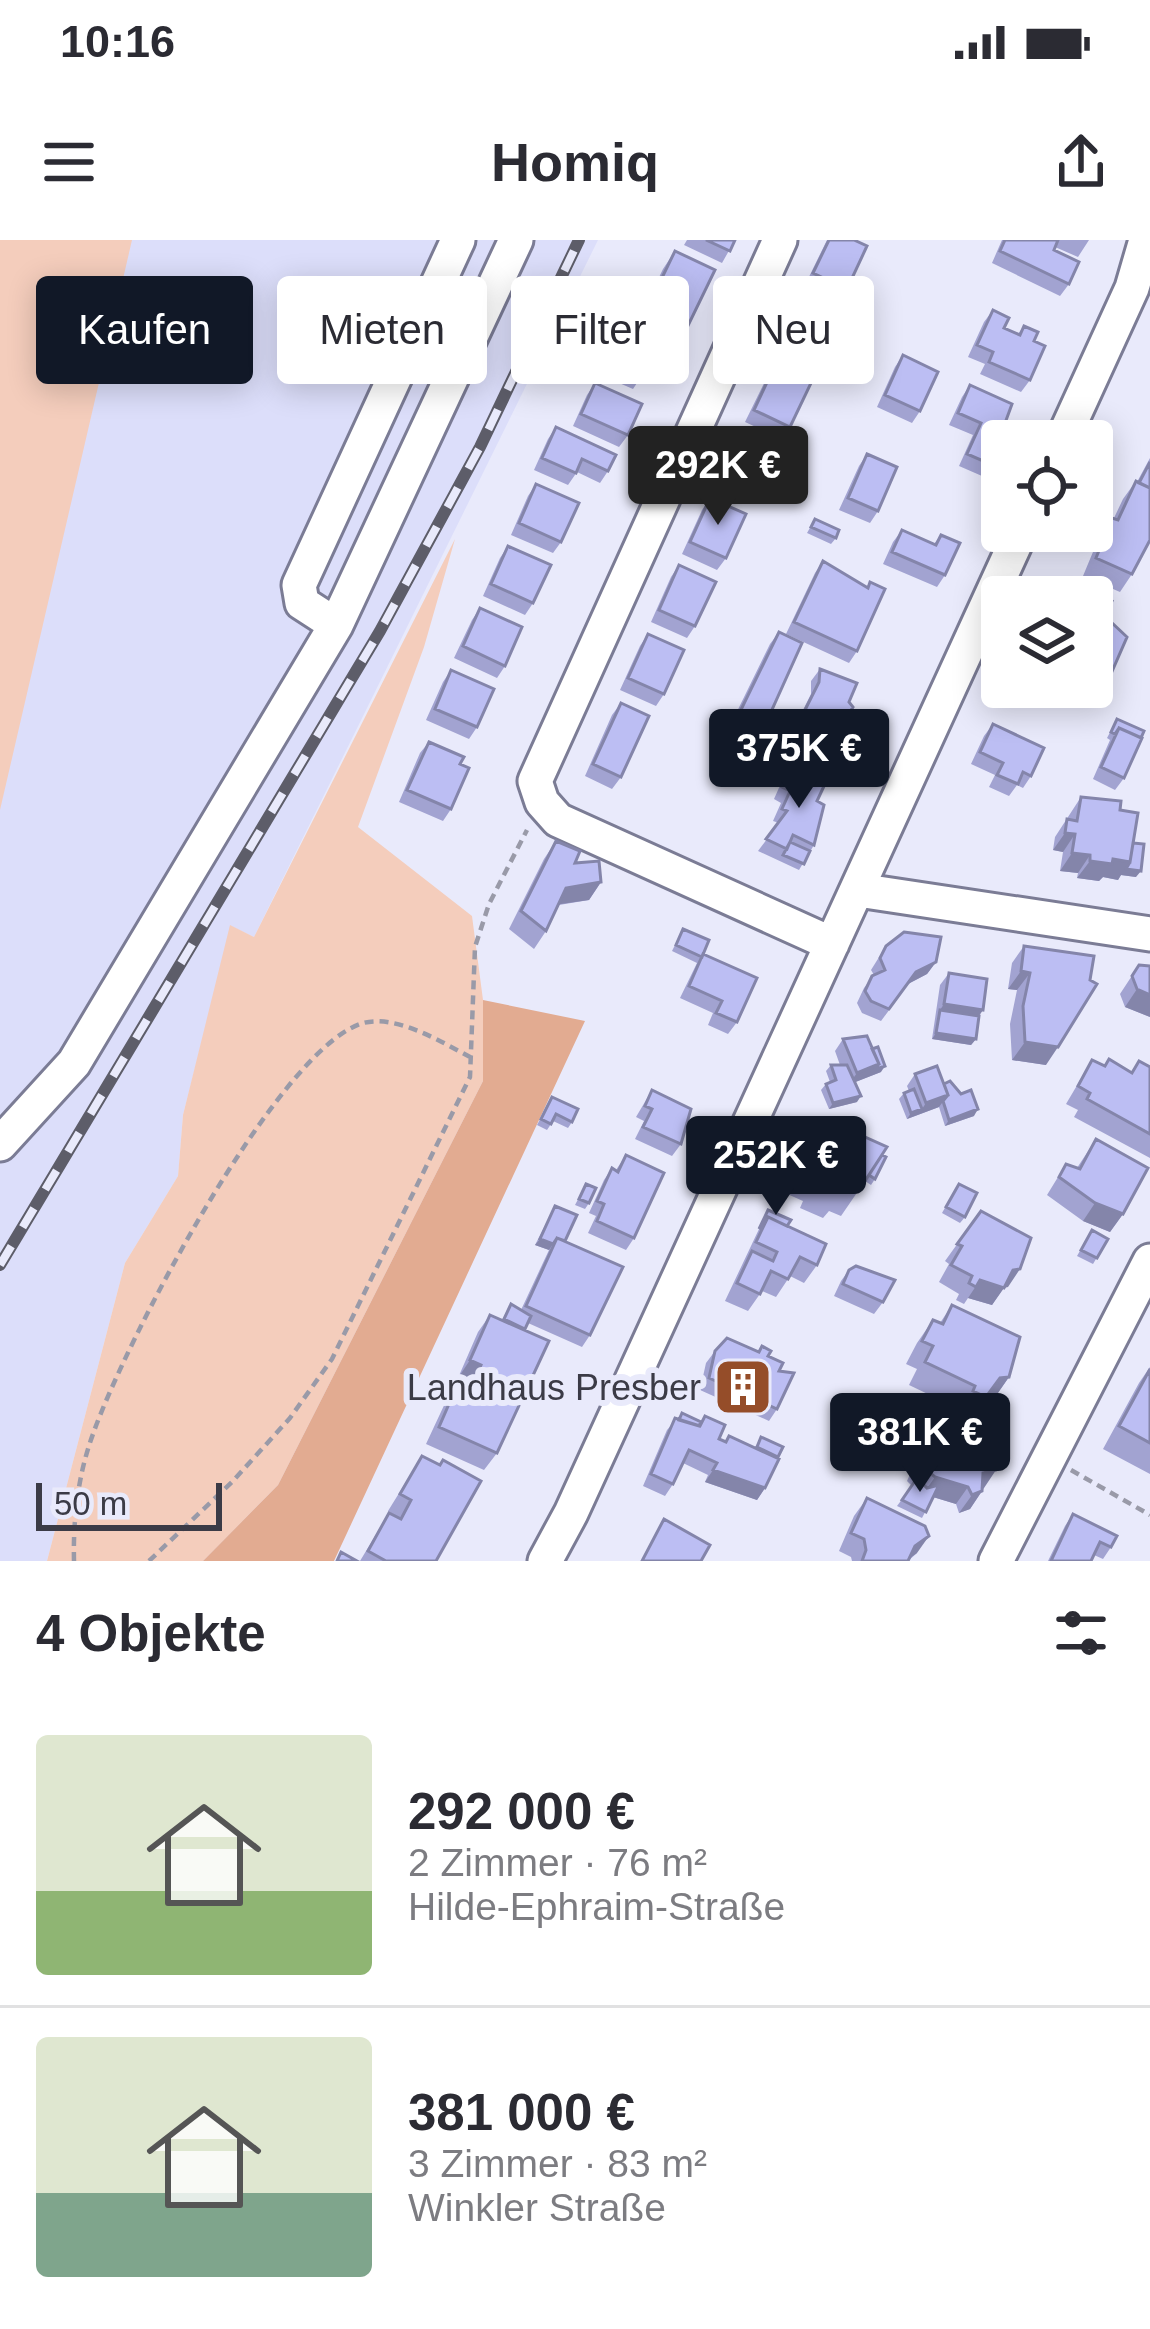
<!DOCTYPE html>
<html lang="de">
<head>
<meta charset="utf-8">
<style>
	:root { --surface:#fff; --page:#f7f7f7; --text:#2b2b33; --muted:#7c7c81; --line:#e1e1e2; --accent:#111827 }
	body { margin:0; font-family:Helvetica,sans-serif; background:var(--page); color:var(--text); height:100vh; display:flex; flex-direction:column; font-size:45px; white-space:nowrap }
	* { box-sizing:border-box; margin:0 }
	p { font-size:39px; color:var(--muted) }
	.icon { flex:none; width:66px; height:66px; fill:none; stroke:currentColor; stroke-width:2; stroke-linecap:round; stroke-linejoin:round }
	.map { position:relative; height:1321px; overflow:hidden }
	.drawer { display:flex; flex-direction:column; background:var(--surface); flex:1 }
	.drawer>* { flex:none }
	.banner { position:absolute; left:36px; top:36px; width:1080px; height:108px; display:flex; gap:24px }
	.buttons { position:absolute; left:981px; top:180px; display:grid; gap:24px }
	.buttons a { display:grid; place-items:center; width:132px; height:132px; border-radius:12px; background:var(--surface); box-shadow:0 6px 30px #0003; font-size:60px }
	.scale { position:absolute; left:36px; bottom:30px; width:186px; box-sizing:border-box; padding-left:12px; border:6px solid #3b3b46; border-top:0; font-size:33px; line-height:42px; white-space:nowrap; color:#3b3b46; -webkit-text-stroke:9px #e9eafb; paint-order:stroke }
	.price { position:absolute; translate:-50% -102px; padding:0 27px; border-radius:12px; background:var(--accent); color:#fff; font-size:39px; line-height:78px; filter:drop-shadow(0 3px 6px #0008) }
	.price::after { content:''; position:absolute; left:50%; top:72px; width:36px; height:27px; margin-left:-18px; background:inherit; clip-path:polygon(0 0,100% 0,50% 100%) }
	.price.selected { background:#222; color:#fff }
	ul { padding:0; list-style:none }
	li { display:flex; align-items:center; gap:36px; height:300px; padding:0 36px }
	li+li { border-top:3px solid var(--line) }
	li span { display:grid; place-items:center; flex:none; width:336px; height:240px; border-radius:12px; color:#555 }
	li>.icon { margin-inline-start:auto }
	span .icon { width:144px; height:144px; fill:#fffc; stroke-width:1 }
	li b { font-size:51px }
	h2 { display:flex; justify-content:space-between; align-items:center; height:144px; padding:0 36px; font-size:51px }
	.tag { padding:0 42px; border-radius:12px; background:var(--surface); box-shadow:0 6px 30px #0003; font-size:42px; line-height:108px }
	.tag.selected { background:var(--accent); color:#fff }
	.status { display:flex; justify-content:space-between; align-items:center; height:84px; padding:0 60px; background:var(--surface); direction:ltr }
	.status svg { height:33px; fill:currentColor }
	header { display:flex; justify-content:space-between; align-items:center; height:156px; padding:0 36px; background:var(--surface); font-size:54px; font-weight:700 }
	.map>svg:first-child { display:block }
	.built { fill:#dcdefa }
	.green { fill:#f4cdbc }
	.forest { fill:#e2ab91 }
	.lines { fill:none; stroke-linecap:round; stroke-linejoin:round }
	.minor-casing { stroke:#7b7c95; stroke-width:39 }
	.path { stroke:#999aa8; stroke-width:4.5; stroke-dasharray:9 6; stroke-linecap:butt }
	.minor { stroke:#fff; stroke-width:33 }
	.rail-casing { stroke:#5d5d69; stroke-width:12 }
	.rail { stroke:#e9eafb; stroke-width:8; stroke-dasharray:22; stroke-linecap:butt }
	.wall { fill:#a2a3d1 }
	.shaded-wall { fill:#8485aa }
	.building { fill:#bcbef3; stroke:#8485aa; stroke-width:3 }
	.labels { text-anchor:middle; stroke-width:12; stroke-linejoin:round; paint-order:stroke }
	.poi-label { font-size:36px; fill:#3b3b46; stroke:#e9eafb; text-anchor:end }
</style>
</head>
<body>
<div class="status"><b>10:16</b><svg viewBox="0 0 49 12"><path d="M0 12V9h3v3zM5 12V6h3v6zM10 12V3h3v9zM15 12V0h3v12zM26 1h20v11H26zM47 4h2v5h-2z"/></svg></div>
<header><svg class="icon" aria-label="menu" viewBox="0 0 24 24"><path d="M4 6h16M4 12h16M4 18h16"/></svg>Homiq<svg class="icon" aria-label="share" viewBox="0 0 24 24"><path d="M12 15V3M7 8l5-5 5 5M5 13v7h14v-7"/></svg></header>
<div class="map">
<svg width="1150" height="1321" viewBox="0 0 1150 1321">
	<rect width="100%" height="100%" fill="#e9eafb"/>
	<path class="built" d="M0 0H598L254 697 231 686 183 875 178 936 125 1023 47 1321H0Z"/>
	<path class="green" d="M0 0H132L0 570Z
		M455 299 424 407 358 587 472 676 483 760V841L278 1245 203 1321H47L125 1023 178 936 183 875 230 685 254 697Z"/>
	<path class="forest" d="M483 760 585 781 334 1321H203L278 1245 483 841Z"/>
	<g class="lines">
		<defs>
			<path id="minor" d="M780 0 535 541 542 562 558 580 832 704
				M1062 201 1132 48 1146 0
				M336 385 302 363 299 345 458 0
				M858 650 1150 694
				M0 904 74 823 336 385 516 0
				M545 1321 571 1273 1021 291
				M996 1321 1150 1021"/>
		</defs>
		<use href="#minor" class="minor-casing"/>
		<path class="path" d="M1071 1230 1150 1275
			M74 1321C73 1278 78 1235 93 1194 124 1105 274 815 360 784 394 772 443 803 472 818
			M149 1321 232 1242 290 1178 332 1119 470 837 475 707 489 664 527 590"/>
		<use href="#minor" class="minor"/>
		<defs>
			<path id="rail" d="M0 1025 380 391 480 207 579 0"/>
		</defs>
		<use href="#rail" class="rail-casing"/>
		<use href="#rail" class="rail"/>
	</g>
	<path class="wall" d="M687 0H735L722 23 684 5Z
		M827 0H854L847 49 838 61 805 45Z
		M1002 0H1089L1078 17 1055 7 1054 10 1069 44 1060 56 992 23Z
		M675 11 682 98 670 116 630 97 663 29Z
		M804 55 818 114 809 126 775 110 796 67Z
		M993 70 1004 88 1018 94 1024 86 1034 101 1030 140 1021 152 980 134 985 124 968 117 984 82Z
		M601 91 641 137 633 149 582 127 593 103Z
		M903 115 920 171 912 183 877 167 895 127Z
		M776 123 790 187 782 199 745 182 768 135Z
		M595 143 628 195 619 207 573 186 587 155Z
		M970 145 990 224 982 236 959 226 973 195 949 185 962 157Z
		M556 187 608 231 600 243 577 232 568 245 534 230 548 199Z
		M741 190 757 250 748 262 713 245 733 202Z
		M867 214 878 271 870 283 839 270 859 226Z
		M1150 218V300L1132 334 1120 352 1083 336 1100 295 1112 278H1114L1123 259 1136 241 1137 242Z
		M536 244 561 302 553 313 511 295 528 256Z
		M710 258 726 318 717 330 682 314 702 270Z
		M815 279 836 298 831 304 807 293Z
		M902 290 934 304 941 295 945 335 937 347 883 324 893 302Z
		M508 306 533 363 525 375 483 356 500 318Z
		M823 321 867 347 870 342 857 411 849 423 786 394 815 333Z
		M679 325 695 386 687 398 651 382 671 337Z
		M1069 342 1112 361 1105 374 1102 386 1108 389 1112 383 1127 397 1110 436 1097 453 1083 447H1092V357H1061Z
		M480 368 505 426 497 438 454 418 472 380Z
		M779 392 761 494 752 506 726 494 770 404Z
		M648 394 664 454 656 466 620 450 640 406Z
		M820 429 849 462 829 506 820 518 787 502 811 454V441Z
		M451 430 477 487 469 499 426 480 443 442Z
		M621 463V537L612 549 585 536 612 475Z
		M1117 479 1141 498 1124 538 1115 550 1093 539 1110 500 1107 498Z
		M993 484 1031 536 1023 548 1017 545 1009 556 989 547 995 535 971 524 984 496Z
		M429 502 460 524 451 569 443 581 399 562 420 513Z
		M806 527 817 561 814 605 799 630 758 611 779 583 773 581 781 563 774 559 782 541 791 529 802 534Z
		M1081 557 1120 570 1133 603 1136 637 1121 635 1118 640 1103 637 1099 641 1077 638 1078 633 1060 631 1063 612 1053 610 1055 597Z
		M556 601 575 623 601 642 589 660 559 665 546 691 534 709 509 689 544 619Z
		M683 689 703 714 737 782 728 794 708 785 713 773 680 758 697 723 672 711Z
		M886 706 936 722 927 734 908 744 881 781 862 773 857 763 864 748 874 735 871 730Z
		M1024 706 1046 825 1012 820 1010 784 1017 750 1008 749 1012 723Z
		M1139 725 1150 777 1125 767 1120 754Z
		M949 733 979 776 976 799 971 805 932 799 940 745Z
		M843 799 881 832 855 842 857 862 829 869 821 850 826 844 830 842 826 831 831 825H840L835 811Z
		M1092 820 1104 826 1131 832 1139 821 1150 827V918L1074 877 1078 870 1066 864Z
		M915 834 944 844 974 876 945 886 939 867 907 879 899 859 904 853 909 851 907 846Z
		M652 850 681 904 672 916 635 899 644 881 636 877Z
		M552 857 572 882 568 888 553 881 547 890 537 885Z
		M825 879 882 915 875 939 871 945 865 941 841 976 829 971 823 978 800 968 803 961 785 953 790 943 784 940Z
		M1096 899 1123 974 1110 992 1083 981 1047 955 1066 924 1077 928Z
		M626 915 634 998 626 1010 588 993 596 976 589 973 604 940 612 928 616 930Z
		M586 944 589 963 585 969 575 965Z
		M955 950 965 977 960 983 942 973Z
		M555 966 590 1095 582 1107 528 1083 525 1090 497 1213 484 1230 426 1204 447 1159 459 1141 468 1145 469 1143 458 1138 478 1092 490 1075 502 1080 511 1064 521 1070 549 1010 535 1005Z
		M768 970 787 986 817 1025 804 1043 790 1036 776 1057 762 1051 748 1071 725 1061Z
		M981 971 1008 1047H1004L992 1065 968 1058 964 1064 956 1060 959 1054 939 1042 949 1024 945 1021Z
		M1092 990 1108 999 1093 1024 1077 1016Z
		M849 1030 883 1062 874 1074 834 1056 841 1041Z
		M952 1065 1009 1137 993 1160 984 1161 970 1180 957 1174 959 1169 909 1145 917 1129 906 1124 917 1103 933 1080 940 1083Z
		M762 1106 779 1131 777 1169 769 1181 700 1150 706 1123 715 1111 758 1112Z
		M1150 1127V1234L1103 1209 1139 1143Z
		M682 1173 700 1182 705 1176 719 1199 725 1202 755 1208 761 1197 765 1248 757 1260 705 1242 708 1235 683 1223 673 1244 665 1256 643 1246 667 1190Z
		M947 1186 986 1204 984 1248 970 1269 959 1273 956 1264 933 1257 922 1278 897 1266 912 1246 907 1241 916 1221 929 1204 934 1206Z
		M422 1216 436 1321H360L389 1273 399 1278 388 1271Z
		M867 1258 917 1313 908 1321H852L851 1317 839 1311 854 1276Z
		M1073 1274 1111 1307 1103 1319 1094 1315 1091 1321H1048L1065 1286Z"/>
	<path class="shaded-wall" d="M1065 593 1075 594 1063 612 1053 610Z
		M1072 613 1090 615 1078 633 1060 631Z
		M1113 619 1130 622 1141 631 1136 637 1121 635 1118 640 1103 637 1099 641 1077 638 1090 621Z
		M601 642 589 660 554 665 566 648Z
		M936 722 927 734 908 744 881 781 916 732Z
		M1021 731 1030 733 1017 750 1008 749Z
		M1137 749 1150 755V777L1125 767Z
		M944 764 983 770 975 782 940 770Z
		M936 793 976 799 971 805 932 799Z
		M1025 802 1058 807 1046 825 1012 820Z
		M879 824 885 826 881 832 848 845 857 833Z
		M948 855 939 867 907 879 911 873 922 869 926 863Z
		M861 856 857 862 829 869 833 863Z
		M978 869 974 876 945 886 949 880Z
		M1095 963 1123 974 1110 992 1083 981Z
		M540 999 553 1004 549 1010 535 1005Z
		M1020 1029 1008 1047 1004 1048 992 1065 968 1058 980 1040Z
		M470 1120 481 1125 469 1143 458 1138Z
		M1009 1137 993 1160 984 1161 970 1180 1000 1138Z
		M713 1230 765 1248 757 1260 705 1242Z
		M996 1230 984 1248 971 1250 983 1233Z
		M935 1237 968 1247 956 1264 923 1254Z
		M982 1251 970 1269 959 1273 972 1255Z
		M929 1296 917 1313 906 1321 915 1306Z"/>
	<path class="building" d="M706 0H735L730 11Z
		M829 0H854L867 6 847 49 813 33Z
		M1005 0H1058L1054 10 1079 22 1069 44 1000 11Z
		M675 11 715 30 682 98 642 79Z
		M804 55 838 72 818 114 783 98Z
		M993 70 1009 78 1004 88 1020 95 1024 86 1038 92 1034 101 1045 106 1030 140 989 122 993 112 977 105Z
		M601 91 652 114 641 137 591 115Z
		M903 115 938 132 920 171 885 155Z
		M776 123 812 141 790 187 754 170Z
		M595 143 642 164 628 195 581 174Z
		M970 145 1012 164 990 224 967 214 981 183 958 173Z
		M556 187 616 215 608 231 582 219 576 233 542 218Z
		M741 190 777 206 757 250 721 233Z
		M867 214 897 227 878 271 848 258Z
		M1150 222V248L1139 243Z
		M1136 241 1150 248V300L1132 334 1096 318 1112 278 1118 280Z
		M536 244 579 263 561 302 519 283Z
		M710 258 746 274 726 318 690 302Z
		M815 279 839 290 836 298 811 287Z
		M902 290 936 305 941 295 960 303 945 335 892 312Z
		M508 306 551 325 533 363 491 344Z
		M823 321 868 348 870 342 885 349 857 411 794 382Z
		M679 325 716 342 695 386 659 370Z
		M1069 342 1112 361 1107 372 1108 362 1070 344 1065 351Z
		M1070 344 1108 362 1102 386 1109 389 1112 383 1127 397 1110 436 1092 428V357H1061Z
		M480 368 522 387 505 426 463 406Z
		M779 392 802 403 761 494 735 482Z
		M648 394 684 410 664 454 628 438Z
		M820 429 857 443 849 462 853 467 829 506 795 490 819 442Z
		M451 430 494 449 477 487 435 469Z
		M621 463 649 476 621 537 593 524Z
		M1117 479 1144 491 1141 498 1119 488 1115 494 1111 492Z
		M993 484 1044 508 1031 536 1023 532 1018 544 997 535 1003 523 980 512Z
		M1119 488 1142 498 1124 538 1101 527Z
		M429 502 464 517 460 524 469 528 451 569 407 550Z
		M806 527 827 536 824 543 803 534Z
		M791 529 825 544 817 561 824 565 814 605 793 595 787 609 766 599 787 571 782 569 790 551 782 547Z
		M1081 557 1121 561 1120 570 1138 573 1130 622 1113 619 1112 624 1090 621V615L1072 613 1075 594 1065 593 1067 579 1077 581Z
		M556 601 580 611 575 623 599 621 601 642 566 648 546 691 521 671Z
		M790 602 810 611 804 624 783 615Z
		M1133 603 1144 604 1141 631 1126 629 1130 622Z
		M683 689 709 700 702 717 676 705Z
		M904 692 941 697 936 722 916 732 889 769 871 761 865 751 872 736 885 730 880 718 886 706Z
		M1024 706 1094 716 1090 740 1097 744 1058 807 1025 802 1023 766 1030 733 1021 731Z
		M703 714 757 738 737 782 716 773 722 761 689 746Z
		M1139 725 1150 726V755L1137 749 1132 736Z
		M949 733 987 739 983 770 944 764Z
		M940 770 979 776 976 799 936 793Z
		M867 796 879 824 857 833 843 799Z
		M878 807 885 826 874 830 879 824 872 809Z
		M1109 819 1132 833 1139 821 1150 827V894L1087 859 1090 853 1078 846 1092 820 1105 826Z
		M831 825H847L861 856 833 863 826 844 836 840Z
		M937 826 948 855 926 863 915 834Z
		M950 841 961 854 971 850 978 869 949 880 943 861 948 855 944 844Z
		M914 849 922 869 911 873 904 853Z
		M652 850 691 869 681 904 643 887 652 869 645 866Z
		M552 857 578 869 572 882 556 874 551 884 541 879Z
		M825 879 887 907 863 944 850 938 846 946 823 936 826 928 808 920 812 910 806 908Z
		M1096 899 1148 928 1123 974 1095 963 1059 937 1066 924 1080 929Z
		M626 915 664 933 634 998 597 981 604 964 597 961 612 928 618 932Z
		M882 915 886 917 875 939 869 935Z
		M586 944 596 948 589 963 579 959Z
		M959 944 977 953 965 977 946 967Z
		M555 966 577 975 565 1001 557 998 553 1004 540 999Z
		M768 970 791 980 787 986 768 977 759 989Z
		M981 971 1031 998 1020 1029 1013 1030 1004 1048 980 1040 976 1047 969 1043 972 1036 951 1025 962 1006 957 1004Z
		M768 977 826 1004 817 1025 800 1017 788 1039 771 1031 760 1054 737 1043 752 1011 773 1021 777 1012 756 1002Z
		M1092 990 1108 999 1097 1018 1081 1010Z
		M557 998 623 1027 590 1095 526 1066Z
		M856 1026 895 1040 883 1062 843 1044 849 1030Z
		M511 1064 531 1076 525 1089 504 1079Z
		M952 1065 1020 1097 1009 1137 1000 1138 986 1157 973 1151 975 1146 925 1122 933 1106 922 1101 933 1080 943 1084Z
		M490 1075 549 1101 497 1213 439 1187 459 1141 472 1146 481 1125 470 1120Z
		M727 1098 759 1112 762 1106 771 1111 768 1116 783 1123 779 1131 794 1133 777 1169 709 1138 715 1111Z
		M1150 1129V1203L1119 1186Z
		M682 1173 701 1182 699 1186 679 1180Z
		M705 1176 725 1185 719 1199 726 1202 729 1196 779 1219 765 1248 713 1230 717 1223 689 1210 673 1244 651 1234 675 1178 700 1186Z
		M947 1186 990 1195 986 1204 1001 1219 996 1230 983 1233 982 1251 972 1255 968 1247 935 1237 919 1224 929 1204 937 1208Z
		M761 1197 783 1207 778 1217 757 1207Z
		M422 1216 440 1225 443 1220 481 1241 436 1321H386L368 1311 389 1273 401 1279 411 1260 400 1254Z
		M917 1238 927 1248 939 1245 926 1272 902 1260Z
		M867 1258 925 1286 929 1296 915 1306 908 1321H862L866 1310 864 1299 851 1293Z
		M1073 1274 1117 1296 1111 1307 1100 1302 1091 1321H1051Z
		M664 1279 710 1305 701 1321H642Z
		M341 1312 357 1321H337Z"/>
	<defs>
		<symbol id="building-square" viewBox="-11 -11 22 22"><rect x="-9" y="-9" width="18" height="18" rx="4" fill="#954d29" stroke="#e9eafb"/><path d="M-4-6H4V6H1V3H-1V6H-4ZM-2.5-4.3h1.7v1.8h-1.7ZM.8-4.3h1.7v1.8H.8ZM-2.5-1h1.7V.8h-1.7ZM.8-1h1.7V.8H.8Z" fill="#fff"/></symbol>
	</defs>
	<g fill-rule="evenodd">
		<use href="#building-square" x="710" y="1114" width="66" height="66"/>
	</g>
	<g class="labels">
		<g class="poi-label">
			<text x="701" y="1160">Landhaus Presber</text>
		</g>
	</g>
</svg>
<div class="buttons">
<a><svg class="icon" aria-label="locate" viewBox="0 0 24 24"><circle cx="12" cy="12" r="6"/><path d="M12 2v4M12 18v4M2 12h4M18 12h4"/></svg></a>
<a><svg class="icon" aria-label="layers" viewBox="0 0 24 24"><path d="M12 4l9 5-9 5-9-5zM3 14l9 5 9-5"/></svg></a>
</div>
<div class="scale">50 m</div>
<b class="price selected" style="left:718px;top:288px">292K €</b>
<b class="price" style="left:799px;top:571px">375K €</b>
<b class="price" style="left:776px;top:978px">252K €</b>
<b class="price" style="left:920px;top:1255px">381K €</b>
<div class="banner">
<a class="tag selected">Kaufen</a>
<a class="tag">Mieten</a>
<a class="tag">Filter</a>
<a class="tag">Neu</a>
</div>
</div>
<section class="drawer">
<h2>4 Objekte<svg class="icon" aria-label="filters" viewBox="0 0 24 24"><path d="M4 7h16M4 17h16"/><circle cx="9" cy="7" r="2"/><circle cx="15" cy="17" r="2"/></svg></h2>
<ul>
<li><span style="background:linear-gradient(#dfe7d0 65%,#8fb573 0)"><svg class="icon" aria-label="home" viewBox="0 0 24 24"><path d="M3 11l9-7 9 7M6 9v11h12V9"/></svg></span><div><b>292 000 €</b><p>2 Zimmer · 76 m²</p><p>Hilde-Ephraim-Straße</p></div></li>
<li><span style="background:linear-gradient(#dfe7d0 65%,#7fa58c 0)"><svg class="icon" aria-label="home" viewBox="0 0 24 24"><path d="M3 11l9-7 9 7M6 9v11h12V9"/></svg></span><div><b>381 000 €</b><p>3 Zimmer · 83 m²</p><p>Winkler Straße</p></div></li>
</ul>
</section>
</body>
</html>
